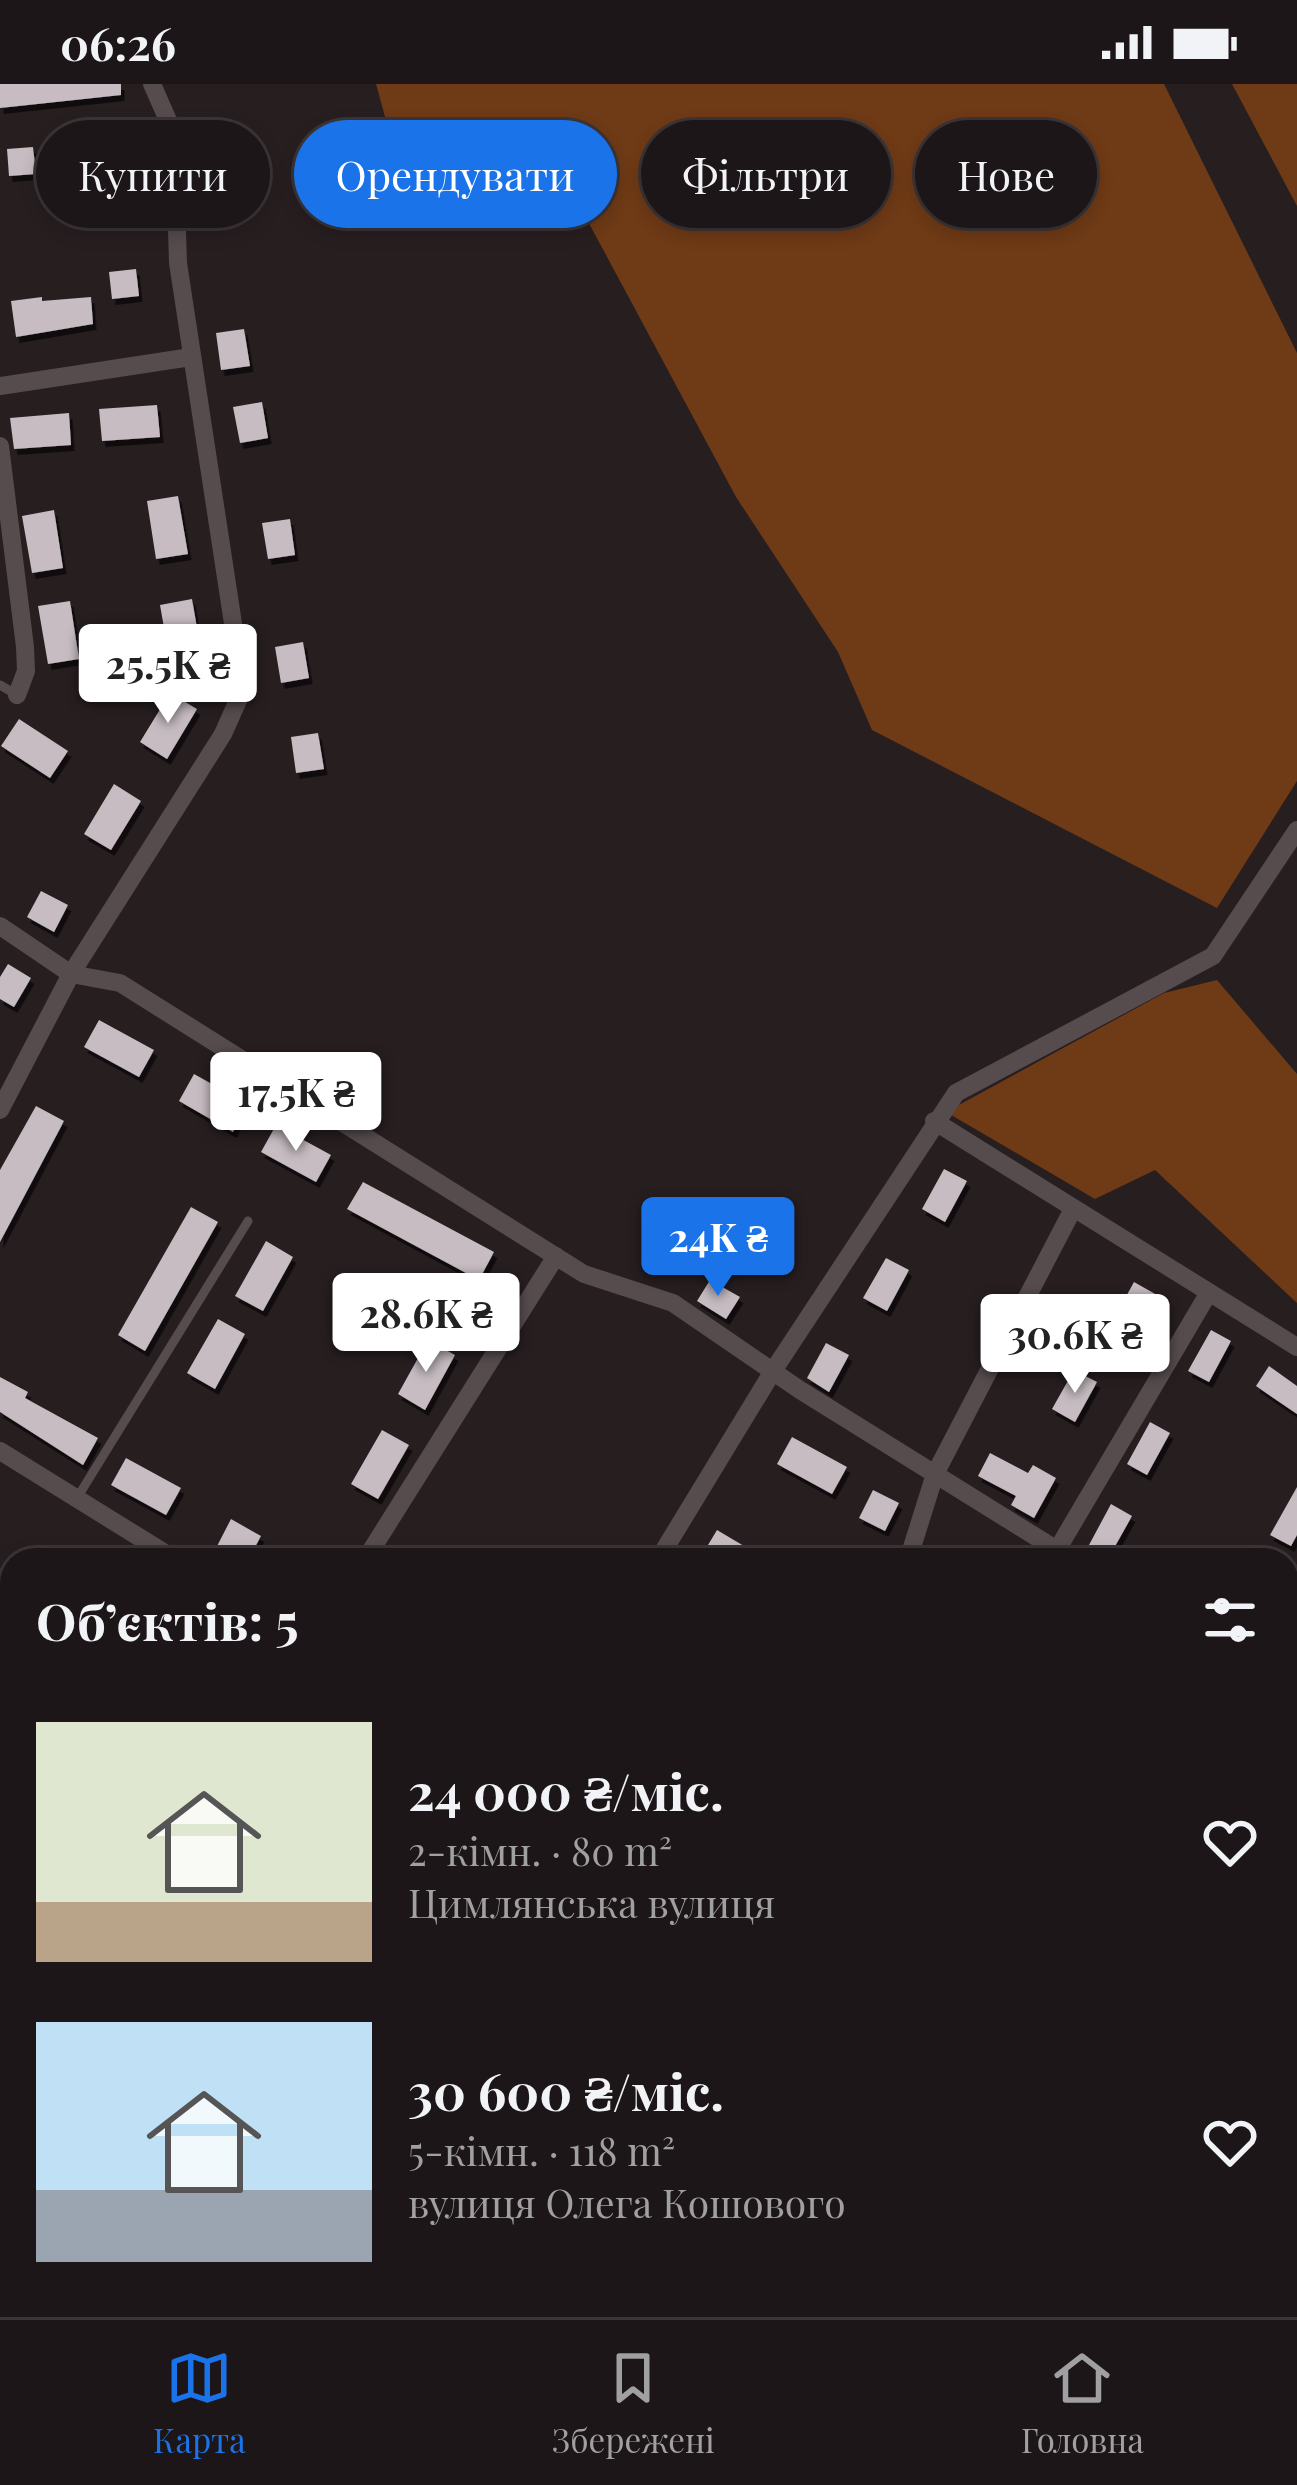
<!DOCTYPE html>
<html lang="uk">
<head>
<meta charset="utf-8">
<style>
	:root { --surface:#1d1618; --page:#251f21; --text:#f1f3f6; --muted:#a09fa2; --line:#3b3537; --accent:#1a73e8 }
	body { margin:0; font-family:"Playfair Display",serif; background:var(--page); color:var(--text); height:100vh; display:flex; flex-direction:column; font-size:45px; white-space:nowrap }
	* { box-sizing:border-box; margin:0 }
	p { font-size:39px; color:var(--muted) }
	.icon { flex:none; width:66px; height:66px; fill:none; stroke:currentColor; stroke-width:2; stroke-linecap:round; stroke-linejoin:round }
	.map { position:relative; flex:1; overflow:hidden }
	.panel { position:absolute; left:0px; top:1464px; width:1299px; height:771px; display:flex; flex-direction:column; background:var(--surface); border-radius:36px 36px 0 0; box-shadow:0 6px 18px #0003,0 0 0 3px var(--line) }
	.panel>* { flex:none }
	.banner { position:absolute; left:36px; top:36px; width:1227px; height:108px; display:flex; gap:24px }
	.price { position:absolute; translate:-50% -102px; padding:0 27px; border-radius:12px; background:#fff; color:#222; font-size:39px; line-height:78px; filter:drop-shadow(0 3px 6px #0008) }
	.price::after { content:''; position:absolute; left:50%; top:72px; width:36px; height:27px; margin-left:-18px; background:inherit; clip-path:polygon(0 0,100% 0,50% 100%) }
	.price.current { background:var(--accent); color:#fff }
	ul { padding:0; list-style:none }
	li { display:flex; align-items:center; gap:36px; height:300px; padding:0 36px }
	li span { display:grid; place-items:center; flex:none; width:336px; height:240px; border-radius:0px; color:#555 }
	li>.icon { margin-inline-start:auto }
	span .icon { width:144px; height:144px; fill:#fffc; stroke-width:1 }
	li b { font-size:51px }
	h2 { display:flex; justify-content:space-between; align-items:center; height:144px; padding:0 36px; font-size:51px }
	.pill { padding:0 42px; border-radius:54px; background:var(--surface); box-shadow:0 6px 18px #0003,0 0 0 3px var(--line); font-size:42px; line-height:108px }
	.pill.current { background:var(--accent); color:#fff }
	.status { display:flex; justify-content:space-between; align-items:center; height:84px; padding:0 60px; background:var(--surface); direction:ltr }
	.status svg { height:33px; fill:currentColor }
	.tabs { display:flex; justify-content:space-around; align-items:center; height:168px; border-top:3px solid var(--line); background:var(--surface); font-size:33px; color:var(--muted) }
	.tabs a { display:grid; justify-items:center; gap:6px }
	.tabs .current { color:var(--accent) }
	.map>svg:first-child { display:block }
	.forest { fill:#6f3a16 }
	.building { fill:#c6bcc2; filter:url(#shadow) }
	.lines { fill:none; stroke-linecap:round; stroke-linejoin:round }
	.service { stroke:#564c4e; stroke-width:9 }
	.minor { stroke:#564c4e; stroke-width:18 }
</style>
</head>
<body>
<div class="status"><b>06:26</b><svg viewBox="0 0 49 12"><path d="M0 12V9h3v3zM5 12V6h3v6zM10 12V3h3v9zM15 12V0h3v12zM26 1h20v11H26zM47 4h2v5h-2z"/></svg></div>
<div class="map">
<svg width="1297" height="2233" viewBox="0 0 1297 2233">
	<defs>
		<filter id="shadow"><feDropShadow dx="3.5" dy="6" stdDeviation="0" flood-color="#0009"/></filter>
	</defs>
	<rect width="100%" height="100%" fill="#271e20"/>
	<path class="forest" d="M376 0H1164L1297 269V697L1217 824 872 646 838 568 736 413 548 63 396 73Z
		M1232 0H1297V122Z
		M1217 896 1297 990V1219L1155 1086 1095 1115 946 1028 1164 909Z"/>
	<path class="building" d="M0 0H121V11L0 24Z
		M33 63 36 90 9 92 7 65Z
		M136 185 139 212 112 215 109 188Z
		M42 213V217L91 213 93 240 16 253 11 217Z
		M244 245 250 282 221 286 216 249Z
		M262 318 268 354 240 359 233 323Z
		M157 321 160 353 102 357 99 325Z
		M69 329 71 361 14 365 10 334Z
		M178 412 188 470 156 475 147 417Z
		M54 426 63 484 32 489 22 432Z
		M290 435 295 471 268 475 262 439Z
		M192 515 202 573 170 578 160 521Z
		M70 517 79 575 48 580 38 522Z
		M303 558 309 594 281 599 275 563Z
		M170 609 197 625 167 675 140 658Z
		M19 635 68 667 50 694 1 662Z
		M318 649 324 685 296 689 291 653Z
		M114 700 141 717 111 766 84 750Z
		M41 807 68 821 54 848 27 833Z
		M8 880 31 894 14 923 0 915V893Z
		M99 936 154 966 139 993 84 963Z
		M194 990 248 1020 233 1048 179 1017Z
		M36 1022 64 1037 0 1158V1086Z
		M276 1041 331 1071 316 1098 261 1068Z
		M944 1085 967 1097 945 1138 922 1125Z
		M363 1098 494 1168 479 1196 347 1125Z
		M191 1123 218 1138 145 1267 118 1251Z
		M266 1157 293 1173 263 1227 235 1212Z
		M886 1174 909 1186 887 1227 863 1214Z
		M710 1196 740 1213 726 1235 697 1217Z
		M1134 1198 1157 1211 1136 1251 1112 1238Z
		M218 1235 245 1250 215 1305 187 1289Z
		M1211 1246 1231 1257 1209 1298 1188 1287Z
		M428 1256 455 1271 425 1326 398 1310Z
		M826 1259 849 1271 829 1308 807 1294Z
		M1269 1282 1297 1302V1330L1256 1302Z
		M1074 1286 1097 1298 1075 1338 1052 1325Z
		M0 1293 28 1308 25 1314 98 1354 83 1381 0 1328Z
		M1150 1338 1170 1349 1147 1391 1127 1380Z
		M382 1346 409 1361 378 1415 351 1400Z
		M792 1353 847 1383 832 1410 777 1380Z
		M990 1369 1028 1389 1033 1381 1056 1394 1034 1434 1011 1421 1016 1412 978 1392Z
		M126 1374 181 1404 166 1431 111 1401Z
		M1297 1403V1451L1291 1462 1270 1451Z
		M873 1406 899 1419 885 1447 859 1434Z
		M1111 1420 1132 1432 1109 1473 1089 1461Z
		M231 1435 261 1452 248 1476H234L215 1466Z
		M717 1446 744 1462 736 1476H699Z"/>
	<g class="lines">
		<path class="service" d="M0 601 17 611
			M77 1414 248 1137"/>
		<path class="minor" d="M0 302 191 273
			M0 362 25 563 26 587 17 611
			M0 842 71 890 120 899 584 1190 673 1219 800 1306 1073 1476
			M0 1026 71 890 223 650 243 605 178 179 174 50 152 0
			M934 1037 1297 1263
			M0 1367 176 1476
			M1057 1466 1208 1210
			M365 1476 556 1172
			M658 1476 773 1287 956 1009 1213 872 1297 746
			M908 1476 935 1390 1073 1125
			M1287 1532 1297 1516
			M1287 1638 1297 1653
			M0 1989 12 1997
			M378 2223 393 2233
			M1172 2223 1178 2233
			M71 2233 78 2223
			M353 2233 358 2223
			M549 2233 555 2223
			M831 2233 836 2223"/>
	</g>
</svg>
<b class="price" style="left:168px;top:642px">25.5K ₴</b>
<b class="price" style="left:296px;top:1070px">17.5K ₴</b>
<b class="price current" style="left:718px;top:1215px">24K ₴</b>
<b class="price" style="left:426px;top:1291px">28.6K ₴</b>
<b class="price" style="left:1075px;top:1312px">30.6K ₴</b>
<div class="banner">
<a class="pill">Купити</a>
<a class="pill current">Орендувати</a>
<a class="pill">Фільтри</a>
<a class="pill">Нове</a>
</div>
<section class="panel">
<h2>Об’єктів: 5<svg class="icon" aria-label="filters" viewBox="0 0 24 24"><path d="M4 7h16M4 17h16"/><circle cx="9" cy="7" r="2"/><circle cx="15" cy="17" r="2"/></svg></h2>
<ul>
<li><span style="background:linear-gradient(#dfe7d0 75%,#b9a48a 0)"><svg class="icon" aria-label="home" viewBox="0 0 24 24"><path d="M3 11l9-7 9 7M6 9v11h12V9"/></svg></span><div><b>24 000 ₴/міс.</b><p>2-кімн. · 80 m²</p><p>Цимлянська вулиця</p></div><svg class="icon" aria-label="heart" viewBox="0 0 24 24"><path d="M12 20l-8-8c-3-5 5-10 8-4 3-6 11-1 8 4z"/></svg></li>
<li><span style="background:linear-gradient(#bfe0f5 70%,#9aa5b1 0)"><svg class="icon" aria-label="home" viewBox="0 0 24 24"><path d="M3 11l9-7 9 7M6 9v11h12V9"/></svg></span><div><b>30 600 ₴/міс.</b><p>5-кімн. · 118 m²</p><p>вулиця Олега Кошового</p></div><svg class="icon" aria-label="heart" viewBox="0 0 24 24"><path d="M12 20l-8-8c-3-5 5-10 8-4 3-6 11-1 8 4z"/></svg></li>
</ul>
</section>
</div>
<nav class="tabs">
<a class="current"><svg class="icon" aria-label="map" viewBox="0 0 24 24"><path d="M3 6l6-2 6 2 6-2v14l-6 2-6-2-6 2zM9 4v14M15 6v14"/></svg>Карта</a>
<a><svg class="icon" aria-label="saved" viewBox="0 0 24 24"><path d="M7 4h10v16l-5-4-5 4z"/></svg>Збережені</a>
<a><svg class="icon" aria-label="home" viewBox="0 0 24 24"><path d="M3 11l9-7 9 7M6 9v11h12V9"/></svg>Головна</a>
</nav>
</body>
</html>
